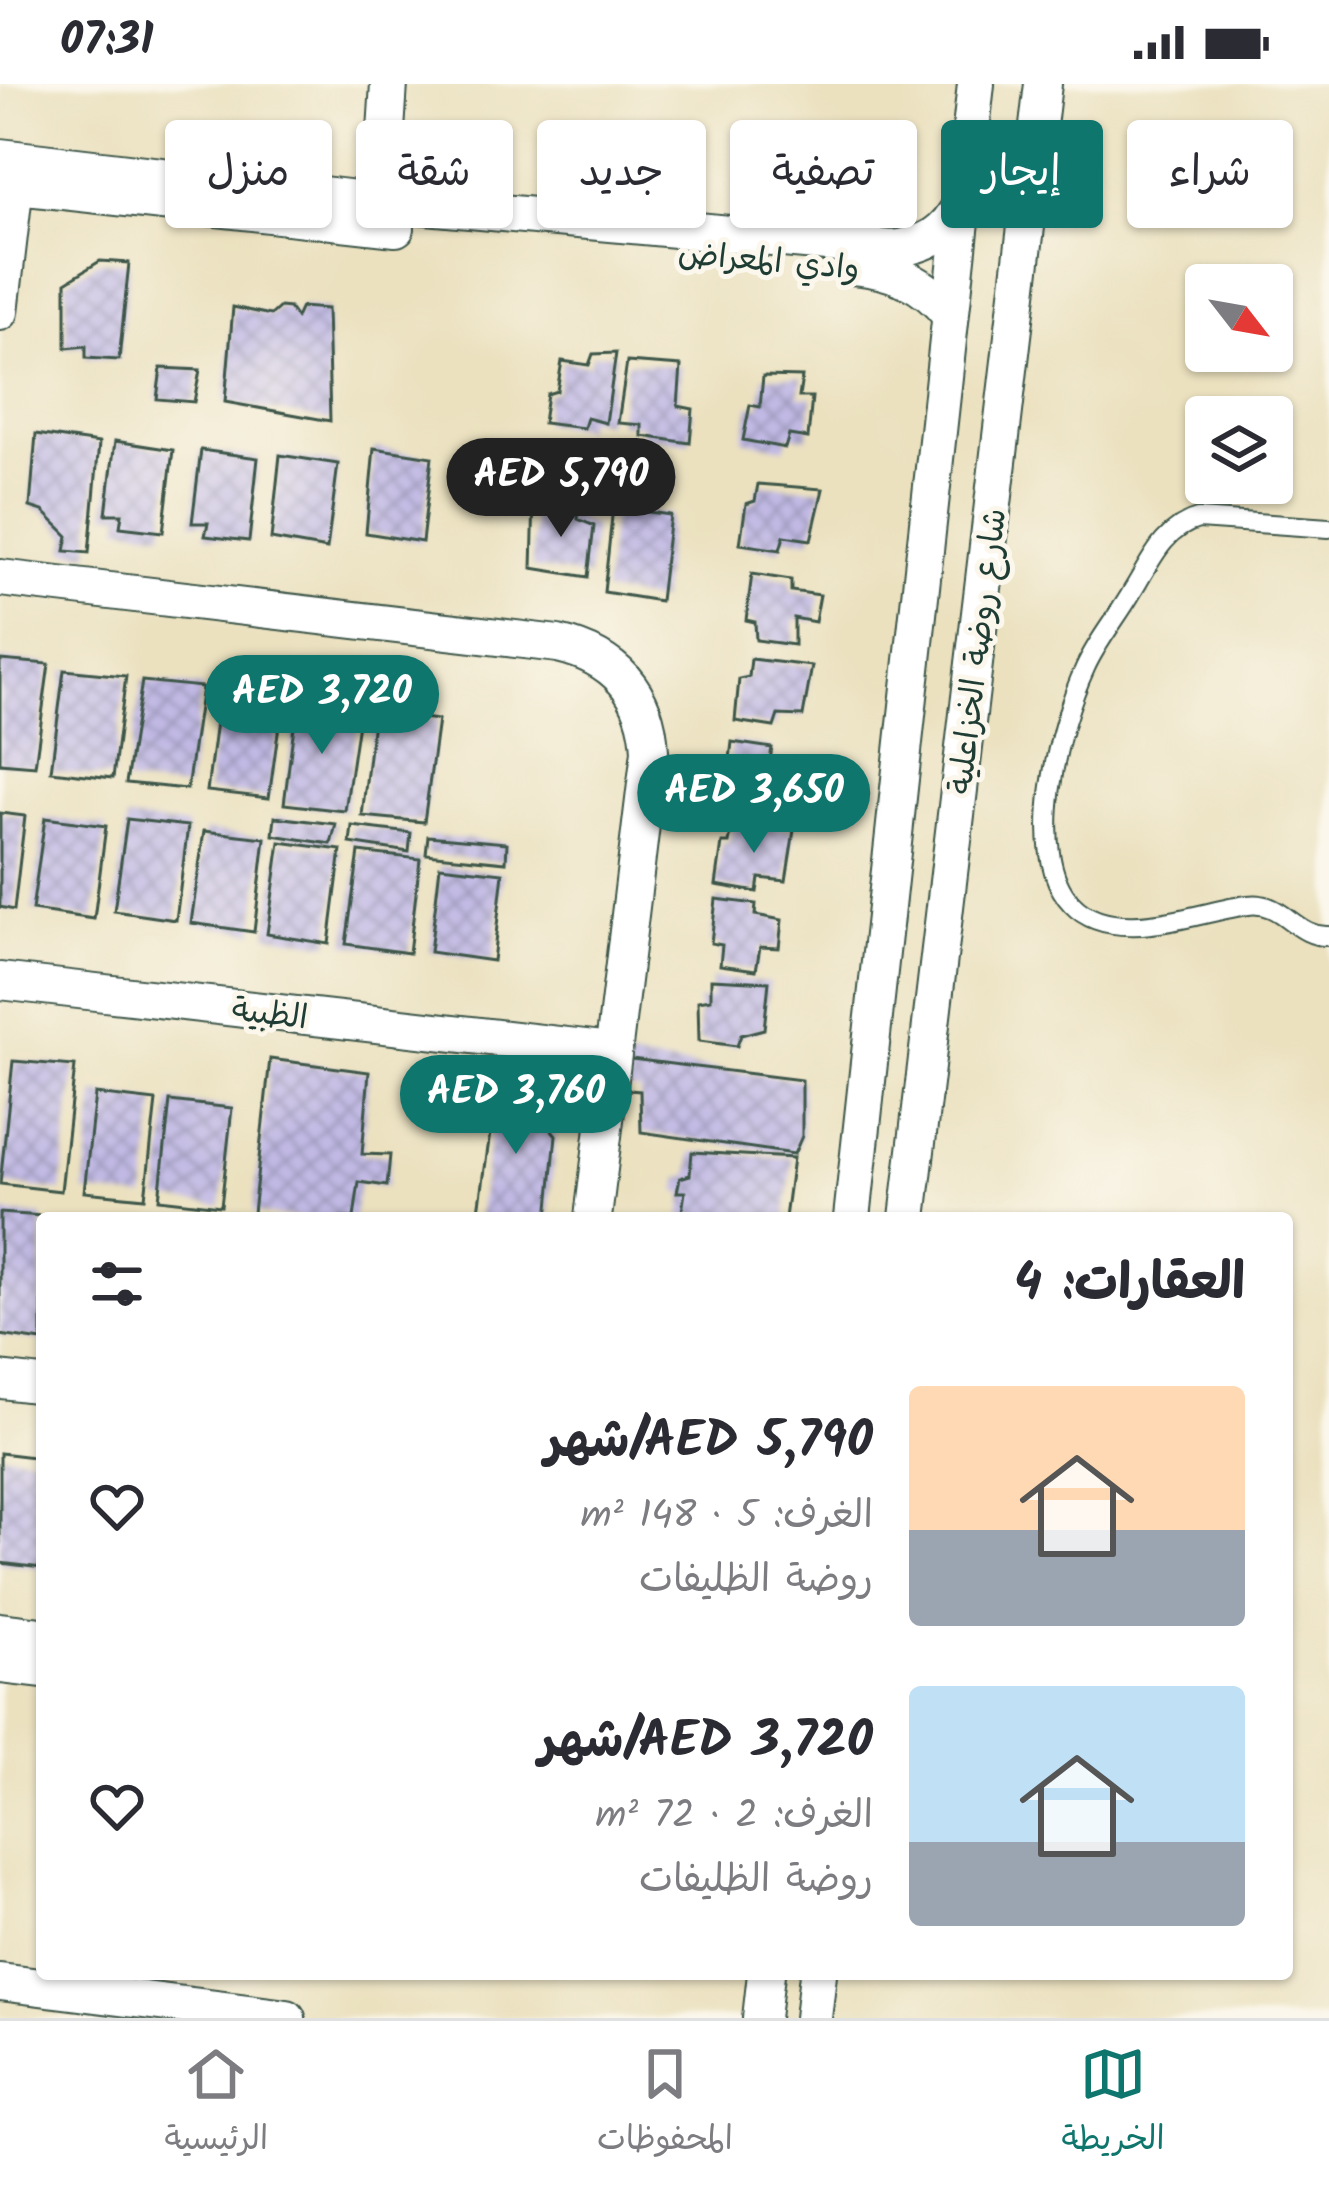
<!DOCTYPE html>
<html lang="ar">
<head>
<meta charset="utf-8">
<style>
	:root { --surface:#fff; --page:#f2f2f3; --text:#2b2b33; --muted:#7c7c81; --line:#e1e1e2; --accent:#0f766e }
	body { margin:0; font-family:Kalam,"Playpen Sans Arabic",sans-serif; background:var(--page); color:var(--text); direction:rtl; height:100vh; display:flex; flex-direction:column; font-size:45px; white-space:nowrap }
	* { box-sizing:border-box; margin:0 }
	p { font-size:39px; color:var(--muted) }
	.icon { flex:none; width:66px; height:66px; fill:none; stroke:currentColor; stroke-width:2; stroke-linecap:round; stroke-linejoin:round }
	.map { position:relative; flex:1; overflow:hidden; direction:ltr }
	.panel { position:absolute; left:36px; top:1128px; width:1257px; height:768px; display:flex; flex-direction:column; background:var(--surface); border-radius:12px; box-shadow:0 3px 9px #0004; direction:rtl }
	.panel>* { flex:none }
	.top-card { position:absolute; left:36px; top:36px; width:1257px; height:108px; direction:rtl; display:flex; gap:24px }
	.needle { width:78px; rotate:121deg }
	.fabs { position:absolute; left:1185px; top:180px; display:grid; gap:24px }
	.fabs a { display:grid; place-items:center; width:108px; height:108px; border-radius:12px; background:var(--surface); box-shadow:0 3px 9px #0004; font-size:60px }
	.price { position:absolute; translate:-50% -102px; padding:0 27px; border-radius:42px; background:var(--accent); color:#fff; font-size:39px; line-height:78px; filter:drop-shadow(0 3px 6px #0008) }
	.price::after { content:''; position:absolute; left:50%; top:72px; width:36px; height:27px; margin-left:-18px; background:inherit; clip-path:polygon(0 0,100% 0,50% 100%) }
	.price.selected { background:#222; color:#fff }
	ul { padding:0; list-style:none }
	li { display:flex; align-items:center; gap:36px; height:300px; padding:0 48px }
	li span { display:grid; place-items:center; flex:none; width:336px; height:240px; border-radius:12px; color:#555 }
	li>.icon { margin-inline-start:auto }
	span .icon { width:144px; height:144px; fill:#fffc; stroke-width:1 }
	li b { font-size:51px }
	h2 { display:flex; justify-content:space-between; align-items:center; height:144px; padding:0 48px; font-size:51px }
	.tag { padding:0 42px; border-radius:12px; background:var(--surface); box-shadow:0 3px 9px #0004; font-size:42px; line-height:108px }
	.tag.selected { background:var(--accent); color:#fff }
	.status { display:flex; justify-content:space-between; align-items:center; height:84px; padding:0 60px; background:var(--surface); direction:ltr }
	.status svg { height:33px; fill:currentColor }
	.menu { display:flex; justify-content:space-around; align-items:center; height:168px; border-top:3px solid var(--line); background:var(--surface); font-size:33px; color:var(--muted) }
	.menu a { display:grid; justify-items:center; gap:6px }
	.menu .selected { color:var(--accent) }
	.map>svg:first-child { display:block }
	.building { fill:url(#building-cross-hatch) }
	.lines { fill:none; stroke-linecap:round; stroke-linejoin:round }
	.lane-casing { stroke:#3e5649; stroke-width:22 }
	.street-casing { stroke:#3e5649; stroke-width:40 }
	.lane { stroke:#fff; stroke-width:18 }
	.street { stroke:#fff; stroke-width:36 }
	.labels { text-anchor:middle; stroke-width:10; stroke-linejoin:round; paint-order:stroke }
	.street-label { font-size:33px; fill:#1f3d34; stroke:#fbf7ec }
</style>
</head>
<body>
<div class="status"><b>07:31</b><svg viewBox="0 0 49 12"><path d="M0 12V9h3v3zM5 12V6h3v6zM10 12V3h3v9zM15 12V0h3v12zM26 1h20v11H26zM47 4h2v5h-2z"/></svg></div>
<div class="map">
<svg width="1329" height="1934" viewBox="0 0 1329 1934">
	<defs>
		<pattern id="building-cross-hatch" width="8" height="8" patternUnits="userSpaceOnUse" patternTransform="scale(3)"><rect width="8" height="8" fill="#c1b9e4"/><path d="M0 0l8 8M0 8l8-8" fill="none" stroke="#9c98ba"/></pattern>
	</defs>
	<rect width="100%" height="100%" fill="#fbf7ec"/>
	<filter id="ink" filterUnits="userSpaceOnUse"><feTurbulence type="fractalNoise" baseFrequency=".00833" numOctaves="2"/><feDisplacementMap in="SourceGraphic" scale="24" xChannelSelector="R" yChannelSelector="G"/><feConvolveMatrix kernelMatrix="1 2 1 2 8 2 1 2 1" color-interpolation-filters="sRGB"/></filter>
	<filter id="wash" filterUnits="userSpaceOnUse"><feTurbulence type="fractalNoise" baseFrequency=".004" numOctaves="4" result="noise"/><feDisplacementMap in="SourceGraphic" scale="48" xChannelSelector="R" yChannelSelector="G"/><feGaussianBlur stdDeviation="2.7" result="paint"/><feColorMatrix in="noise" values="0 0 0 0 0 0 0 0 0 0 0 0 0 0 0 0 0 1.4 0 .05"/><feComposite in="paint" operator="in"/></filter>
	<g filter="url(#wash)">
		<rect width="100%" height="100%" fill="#ebe1bf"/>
		<g id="blocks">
			<path class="building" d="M100 177 129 179 119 276 86 274V262L66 264V198Z
				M233 223 271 231 280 223 289 224 296 234 301 223 327 225 330 337 225 318Z
				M616 269 606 339 587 334 584 344 543 339 547 310 557 307 562 277 589 281 593 270Z
				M627 278 681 282 678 322 693 325 690 359 642 352V341L618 339Z
				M161 284 200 286 194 318 157 315Z
				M763 292 802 293 799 313H812L808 354 789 351 785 364 743 356 750 321 760 323Z
				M36 350 99 359 89 469 65 467 68 452 43 427 30 423Z
				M115 357 173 366 163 448 120 443 122 430H106Z
				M374 364 432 373 422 458 366 449Z
				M201 366 258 374 249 457 205 452 208 439H192Z
				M280 371 338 380 327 465 271 455Z
				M758 400 823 405 811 456 784 452 780 466 740 460 746 420 755 417Z
				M534 415 578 424V435L594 442 588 493 532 484Z
				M613 423 670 431 660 517 604 508Z
				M752 490 791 496V507L820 511 815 538 794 534V561L756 556 755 538 746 536Z
				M751 575 812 582 803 632 778 631 774 643 735 637 739 595 749 593Z
				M0 576 49 580 35 682 0 679Z
				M64 586 126 592 113 694 51 687Z
				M142 597 202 603 187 705 126 699Z
				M220 607 283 612 269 714 207 707Z
				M297 619 360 625 345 727 284 720Z
				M374 628 438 636 424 738 362 732Z
				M732 658 772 664 770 676 801 680 795 720 777 718 774 732 735 726 737 703 727 701Z
				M0 729 25 732 14 826 0 823Z
				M275 733 336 740 331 760 273 751Z
				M45 734 106 742 94 835 32 826Z
				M127 735 188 742 176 836 114 827Z
				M733 738 794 746 786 797 759 794 757 808 716 801 722 759H729Z
				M352 742 411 749 409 768 350 759Z
				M204 747 265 754 254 848 191 839Z
				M428 752 507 759 506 778 426 770Z
				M280 758 341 766 329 860 267 850Z
				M359 768 420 775 409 869 346 860Z
				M440 782 503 789 493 877 430 868Z
				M716 815 756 820 755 831 782 836 779 864 760 863 756 886 720 881 722 861 711 859Z
				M711 895 769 898 764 945 741 951 737 962 699 957 698 917 711 915Z
				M623 974 802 996V1052L794 1070 641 1048 640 1007 616 1005Z
				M270 975 369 988 362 1070 390 1071 387 1102 359 1098 354 1134H293L253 1129Z
				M13 977 75 982 61 1107 0 1100Z
				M487 998 518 1005 556 1051 548 1134H478L491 1042 477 1038Z
				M95 1010 156 1017 145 1114 84 1108Z
				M170 1017 232 1024 221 1122 159 1115Z
				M692 1068 793 1074 785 1134H681L685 1108H677L680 1094 690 1091Z
				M0 1129 42 1132V1257L0 1251Z
				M0 1369 42 1374V1484L0 1479Z"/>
		</g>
	</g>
	<g filter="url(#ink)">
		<use href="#blocks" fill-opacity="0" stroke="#3e5649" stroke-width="3"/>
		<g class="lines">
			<defs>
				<path id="lane" d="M1329 444 1198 435C1163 445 1151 477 1133 506 1118 533 1098 555 1085 584 1059 640 1024 770 1072 820 1113 864 1199 827 1248 821 1283 816 1295 854 1329 852"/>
				<path id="street" d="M0 73 382 118 892 165C927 161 946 150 962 119
					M0 100 396 144
					M380 140 389 0
					M852 182C892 185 925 198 950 231
					M0 228 17 83
					M0 494 558 560C615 573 647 608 650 667L593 1134
					M0 897 611 967
					M852 1134 976 0
					M908 1134 1043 0
					M0 1296 42 1301
					M0 1547 42 1552
					M0 1581 42 1586
					M0 1898 287 1934
					M761 1934 766 1890
					M813 1934 818 1890"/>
			</defs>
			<use href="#lane" class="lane-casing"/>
			<use href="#street" class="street-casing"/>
			<use href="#lane" class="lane"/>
			<use href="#street" class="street"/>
		</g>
	</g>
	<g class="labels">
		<g class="street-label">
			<text transform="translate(769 175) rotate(5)" y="12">وادي المعراض</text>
			<text transform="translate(976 567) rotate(-83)" y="12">شارع روضة الخزاعلية</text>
			<text transform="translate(270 928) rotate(7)" y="12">الظبية</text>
		</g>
	</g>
</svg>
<div class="fabs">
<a><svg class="needle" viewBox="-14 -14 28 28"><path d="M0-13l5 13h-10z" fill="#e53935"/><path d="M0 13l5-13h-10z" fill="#7c7c81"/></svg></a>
<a><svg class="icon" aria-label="layers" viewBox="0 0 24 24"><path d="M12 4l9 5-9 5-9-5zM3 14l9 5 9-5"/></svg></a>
</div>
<b class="price selected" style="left:561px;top:456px">AED 5,790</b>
<b class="price" style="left:322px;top:673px">AED 3,720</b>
<b class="price" style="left:754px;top:772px">AED 3,650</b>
<b class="price" style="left:516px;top:1073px">AED 3,760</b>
<div class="top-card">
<a class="tag">شراء</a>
<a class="tag selected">إيجار</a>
<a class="tag">تصفية</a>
<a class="tag">جديد</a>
<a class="tag">شقة</a>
<a class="tag">منزل</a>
</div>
<section class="panel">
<h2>العقارات: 4<svg class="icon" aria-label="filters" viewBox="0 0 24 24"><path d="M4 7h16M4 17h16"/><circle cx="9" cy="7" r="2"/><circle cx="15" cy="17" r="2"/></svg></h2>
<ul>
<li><span style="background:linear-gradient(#ffd9b3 60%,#9aa5b1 0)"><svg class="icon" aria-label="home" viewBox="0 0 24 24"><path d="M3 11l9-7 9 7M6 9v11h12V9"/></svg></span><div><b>AED 5,790/شهر</b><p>الغرف: 5 · 148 m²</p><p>روضة الظليفات</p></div><svg class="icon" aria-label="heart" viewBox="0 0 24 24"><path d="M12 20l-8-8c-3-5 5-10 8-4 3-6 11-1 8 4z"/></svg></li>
<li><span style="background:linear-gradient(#bfe0f5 65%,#9aa5b1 0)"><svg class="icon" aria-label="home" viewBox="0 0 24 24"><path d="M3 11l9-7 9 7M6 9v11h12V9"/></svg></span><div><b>AED 3,720/شهر</b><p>الغرف: 2 · 72 m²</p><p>روضة الظليفات</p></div><svg class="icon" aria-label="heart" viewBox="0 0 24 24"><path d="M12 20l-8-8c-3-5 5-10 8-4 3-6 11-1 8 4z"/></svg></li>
</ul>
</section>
</div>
<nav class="menu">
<a class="selected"><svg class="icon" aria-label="map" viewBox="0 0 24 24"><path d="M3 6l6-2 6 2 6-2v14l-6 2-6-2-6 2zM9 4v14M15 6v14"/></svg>الخريطة</a>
<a><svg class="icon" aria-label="saved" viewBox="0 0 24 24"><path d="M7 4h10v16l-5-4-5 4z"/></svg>المحفوظات</a>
<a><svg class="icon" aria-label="home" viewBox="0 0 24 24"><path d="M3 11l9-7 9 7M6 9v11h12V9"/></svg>الرئيسية</a>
</nav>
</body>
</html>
